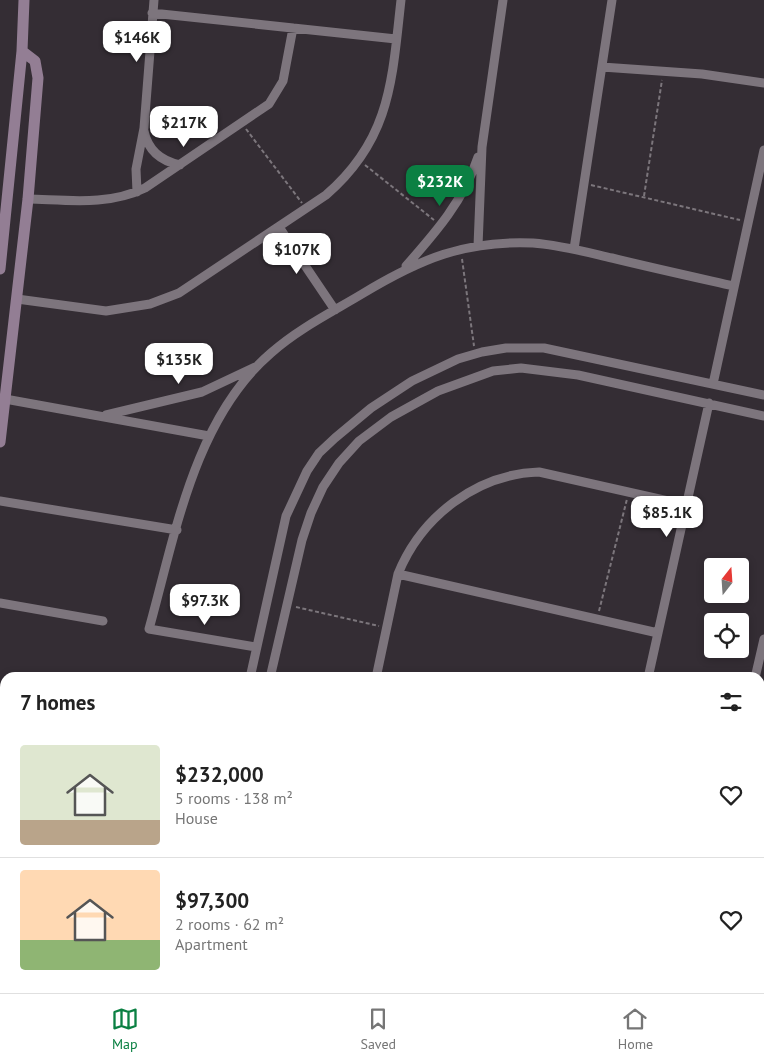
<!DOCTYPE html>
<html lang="en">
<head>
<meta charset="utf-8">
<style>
	:root { --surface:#fff; --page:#f6f6f6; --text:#222; --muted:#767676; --line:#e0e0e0; --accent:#0b8043 }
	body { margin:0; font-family:"PT Sans",sans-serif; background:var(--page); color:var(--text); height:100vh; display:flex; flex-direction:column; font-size:19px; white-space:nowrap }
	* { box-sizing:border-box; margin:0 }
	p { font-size:16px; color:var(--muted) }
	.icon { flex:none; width:28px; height:28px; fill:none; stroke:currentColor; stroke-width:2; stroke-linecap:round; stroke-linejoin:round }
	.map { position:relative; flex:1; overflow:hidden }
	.details { position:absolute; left:0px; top:672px; width:765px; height:321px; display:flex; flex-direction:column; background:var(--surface); border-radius:15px 15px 0 0; box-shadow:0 2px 8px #0003 }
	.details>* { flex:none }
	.needle { width:32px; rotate:17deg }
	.buttons { position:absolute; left:704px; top:558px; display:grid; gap:10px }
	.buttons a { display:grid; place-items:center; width:45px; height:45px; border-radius:5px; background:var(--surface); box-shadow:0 2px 8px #0003; font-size:25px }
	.price { position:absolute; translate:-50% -42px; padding:0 11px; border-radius:10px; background:#fff; color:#222; font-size:16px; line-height:32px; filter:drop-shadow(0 1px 2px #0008) }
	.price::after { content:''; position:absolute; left:50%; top:30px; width:15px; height:11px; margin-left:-8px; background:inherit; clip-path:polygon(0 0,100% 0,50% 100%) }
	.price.active { background:var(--accent); color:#fff }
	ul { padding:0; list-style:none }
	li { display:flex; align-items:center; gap:15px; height:125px; padding:0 20px }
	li+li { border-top:1px solid var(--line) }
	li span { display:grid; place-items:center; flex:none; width:140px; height:100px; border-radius:5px; color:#555 }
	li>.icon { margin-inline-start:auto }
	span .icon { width:60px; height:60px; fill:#fffc; stroke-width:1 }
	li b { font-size:21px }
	h2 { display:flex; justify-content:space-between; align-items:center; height:60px; padding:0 20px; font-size:21px }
	.dock { display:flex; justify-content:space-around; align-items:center; height:70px; border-top:1px solid var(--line); background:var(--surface); font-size:14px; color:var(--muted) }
	.dock a { display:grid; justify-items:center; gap:2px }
	.dock .active { color:var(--accent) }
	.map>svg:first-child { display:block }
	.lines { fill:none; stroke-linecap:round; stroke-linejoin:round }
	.path { stroke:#7c767c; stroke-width:2; stroke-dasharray:4 2.5; stroke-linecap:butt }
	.street { stroke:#7d757d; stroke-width:9 }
	.secondary { stroke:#937e94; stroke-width:11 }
</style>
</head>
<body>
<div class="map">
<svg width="764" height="993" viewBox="0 0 764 993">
	<rect width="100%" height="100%" fill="#342d34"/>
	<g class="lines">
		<path class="path" d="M246 129 302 203
			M365 165 434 220
			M591 185 740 220
			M644 196 662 80
			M462 259 474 346
			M296 607 379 626
			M599 611 627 499"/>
		<path class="street" d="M152 13 396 39
			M602 67 702 74 764 83
			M144 131C148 151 161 161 180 165
			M137 192 136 169 144 128 154 0
			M28 199C68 200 108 206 145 188L269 104 283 81 293 28
			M279 227 335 310
			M478 246 482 147 503 0
			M574 249 612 0
			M406 266C436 232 464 200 478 157
			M17 299 106 311 150 304 179 293 326 195C391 139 392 80 401 0
			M713 384 764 150
			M5 399 209 436
			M106 415 202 392 255 367
			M0 501 177 530
			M398 574 658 633
			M0 603 103 621
			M256 647 149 629C175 536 194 419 271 353 298 329 332 312 362 294 420 259 465 240 533 243 560 245 586 252 612 258 653 268 694 277 734 286
			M376 675 388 678
			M250 678 286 516 307 471 319 453 335 438 371 408 412 381 458 359 482 352 506 348H544L764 395
			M270 678 302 540 311 513 323 487 339 463 359 441 391 417 438 391 493 371 521 368 578 375 764 416
			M376 678 398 574C421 517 476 474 539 472L686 505
			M648 678 709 403
			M755 678 764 639
			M0 711 5 712
			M760 753 764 735
			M760 869 764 871
			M760 891 764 893
			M19 993 20 989
			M158 993 161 989
			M193 993 194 989
			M302 993V989
			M581 993 582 989
			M683 993 684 989
			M706 993 707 989"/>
		<path class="secondary" d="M0 269 22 51 24 0
			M0 442 28 199 38 78 35 61 22 51"/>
	</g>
</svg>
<div class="buttons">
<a><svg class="needle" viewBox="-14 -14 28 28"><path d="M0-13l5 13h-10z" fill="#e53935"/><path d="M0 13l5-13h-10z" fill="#767676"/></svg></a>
<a><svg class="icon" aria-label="locate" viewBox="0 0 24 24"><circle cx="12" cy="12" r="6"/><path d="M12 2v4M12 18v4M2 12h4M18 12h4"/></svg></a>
</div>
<b class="price" style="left:137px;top:63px">$146K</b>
<b class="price" style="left:184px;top:148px">$217K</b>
<b class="price active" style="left:440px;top:207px">$232K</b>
<b class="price" style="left:297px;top:275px">$107K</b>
<b class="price" style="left:179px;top:385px">$135K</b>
<b class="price" style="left:667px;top:538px">$85.1K</b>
<b class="price" style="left:205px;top:626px">$97.3K</b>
<section class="details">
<h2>7 homes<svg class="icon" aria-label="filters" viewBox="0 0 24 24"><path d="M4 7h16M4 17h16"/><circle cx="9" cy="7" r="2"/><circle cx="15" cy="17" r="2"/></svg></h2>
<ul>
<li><span style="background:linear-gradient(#dfe7d0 75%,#b9a48a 0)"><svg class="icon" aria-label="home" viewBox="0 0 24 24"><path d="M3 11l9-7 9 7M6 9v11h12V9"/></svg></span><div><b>$232,000</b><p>5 rooms · 138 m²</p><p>House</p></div><svg class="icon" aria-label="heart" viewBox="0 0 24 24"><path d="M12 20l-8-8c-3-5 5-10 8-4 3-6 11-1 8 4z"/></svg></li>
<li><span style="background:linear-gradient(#ffd9b3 70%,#8fb573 0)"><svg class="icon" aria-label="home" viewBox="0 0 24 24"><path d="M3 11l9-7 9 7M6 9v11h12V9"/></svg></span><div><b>$97,300</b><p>2 rooms · 62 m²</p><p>Apartment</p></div><svg class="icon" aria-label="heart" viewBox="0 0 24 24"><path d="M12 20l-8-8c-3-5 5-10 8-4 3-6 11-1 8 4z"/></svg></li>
</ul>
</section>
</div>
<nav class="dock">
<a class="active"><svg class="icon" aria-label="map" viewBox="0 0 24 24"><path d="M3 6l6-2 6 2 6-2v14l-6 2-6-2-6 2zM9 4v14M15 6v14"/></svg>Map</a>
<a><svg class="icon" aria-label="saved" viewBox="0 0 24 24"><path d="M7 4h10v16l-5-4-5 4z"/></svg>Saved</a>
<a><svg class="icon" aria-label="home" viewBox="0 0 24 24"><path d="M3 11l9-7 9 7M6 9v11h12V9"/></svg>Home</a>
</nav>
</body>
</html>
